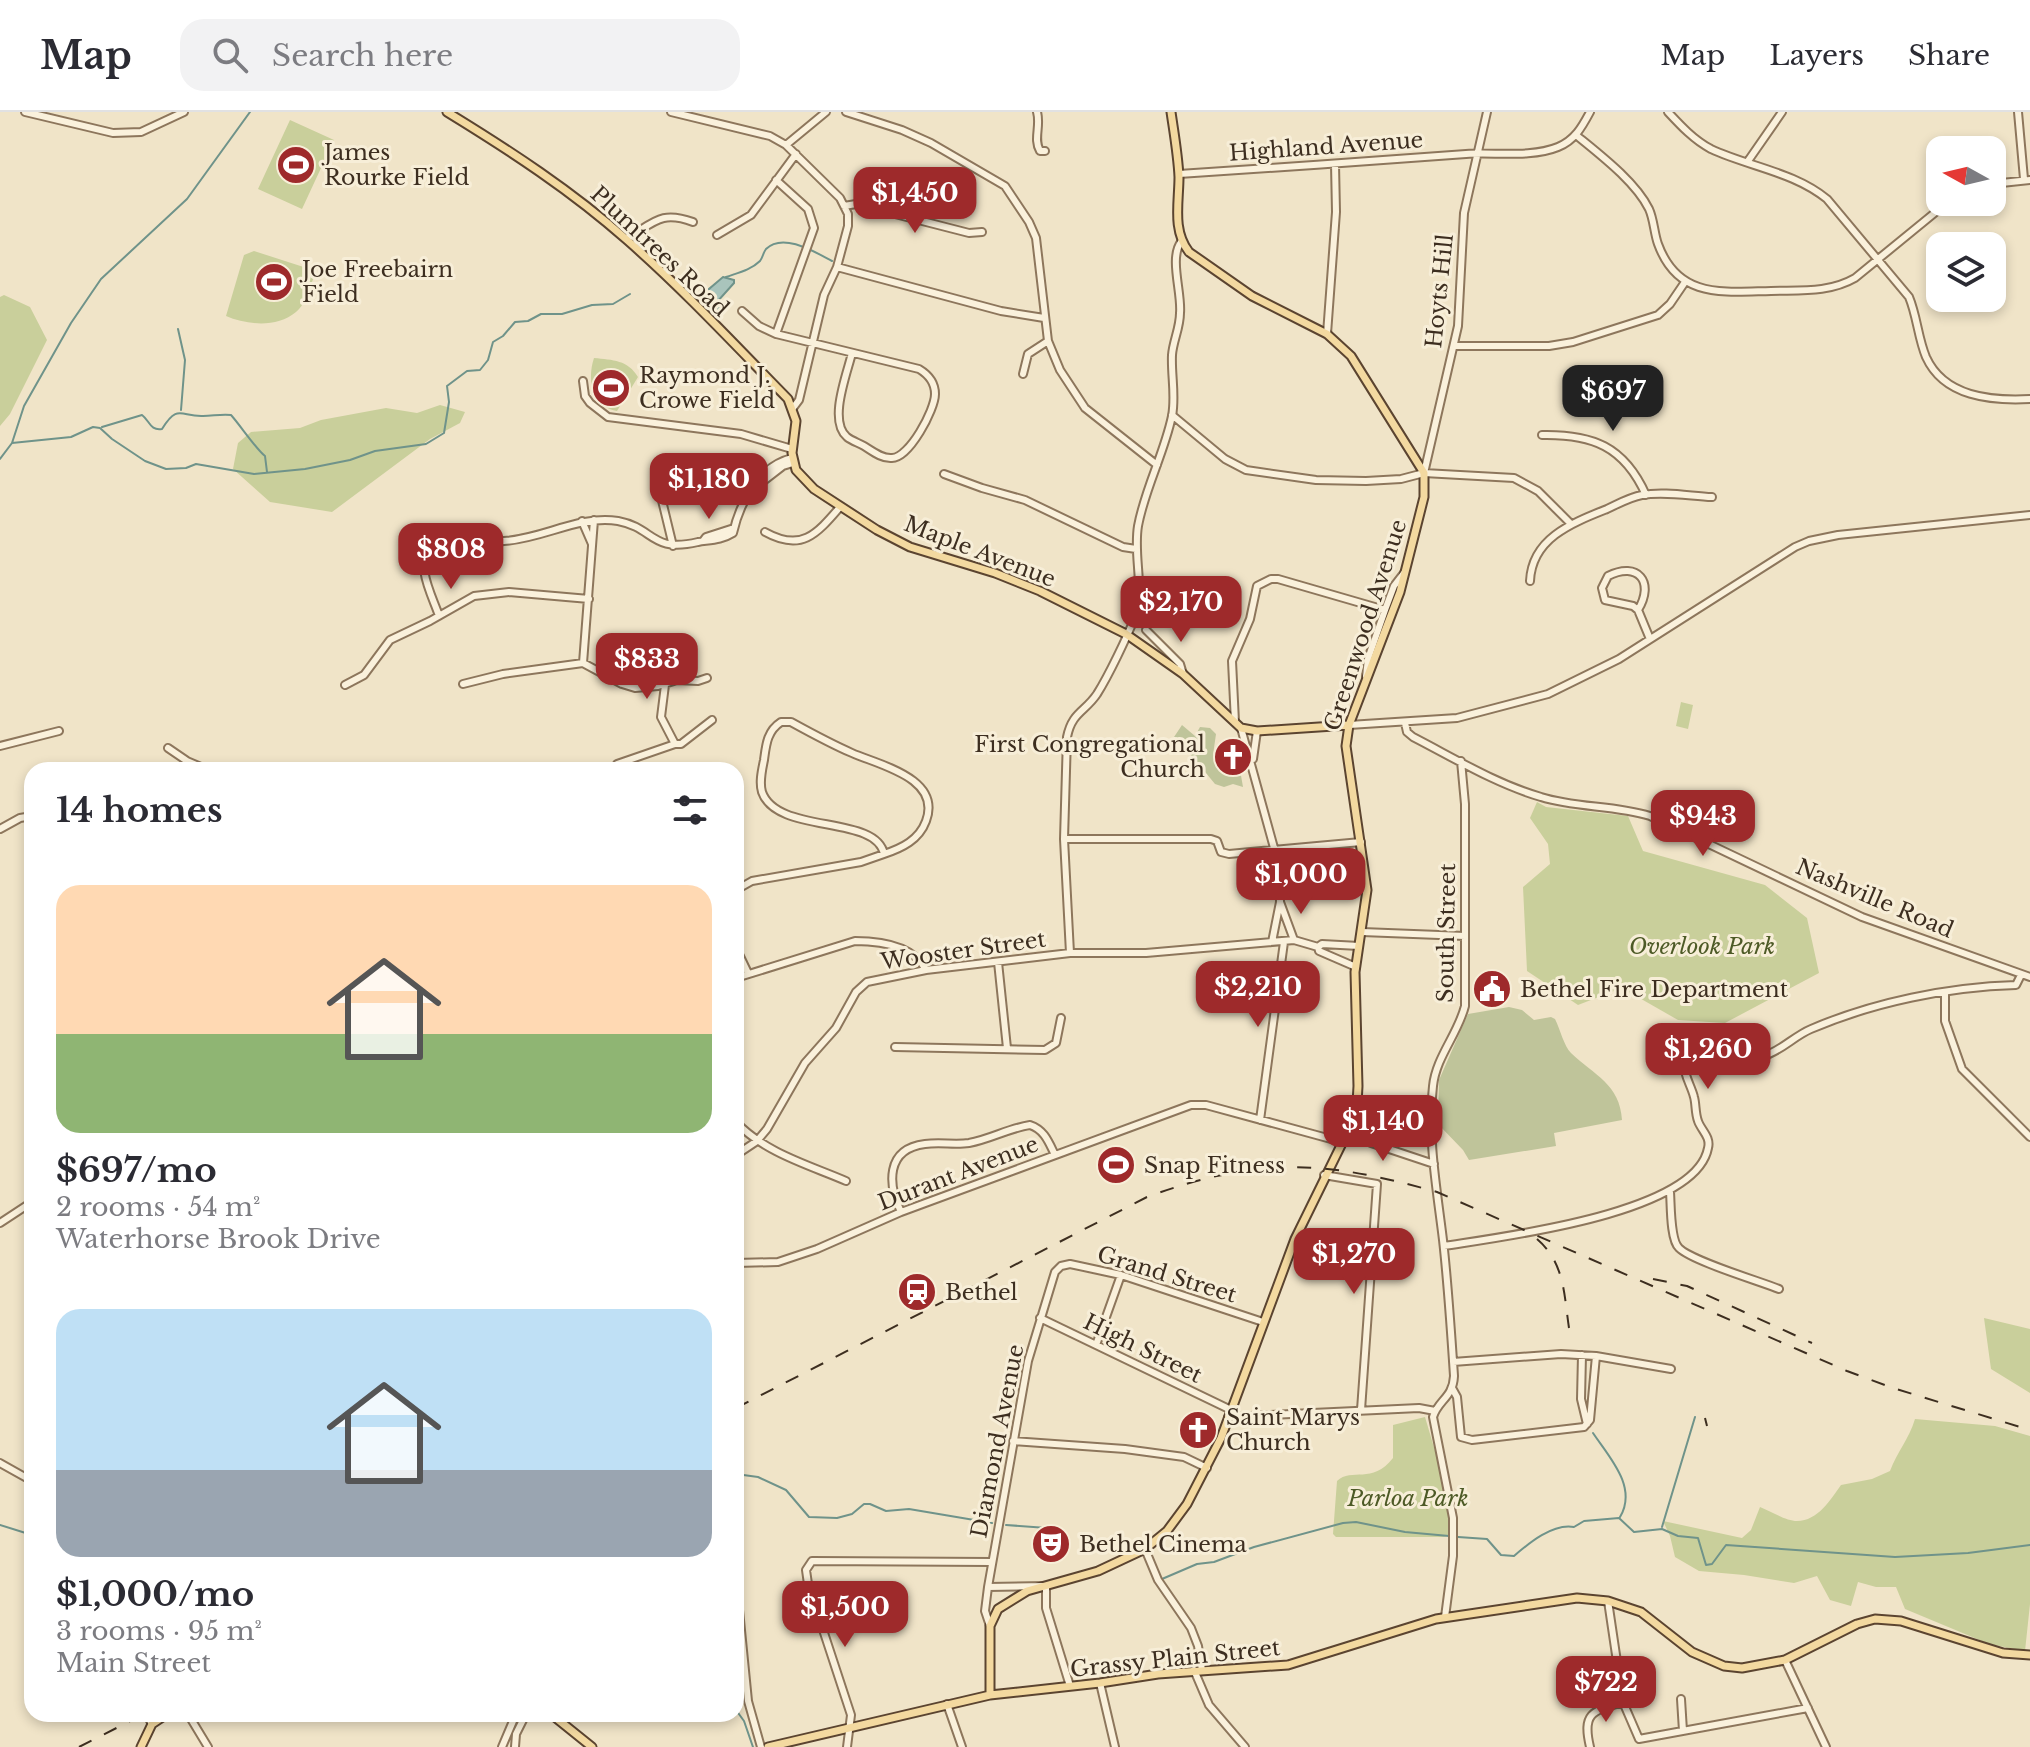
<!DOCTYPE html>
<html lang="en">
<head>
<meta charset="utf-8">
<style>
	:root { --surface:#fff; --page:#f2f2f3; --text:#2b2b33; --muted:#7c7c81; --line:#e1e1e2; --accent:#9e2a2b }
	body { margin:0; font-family:"Libre Baskerville",serif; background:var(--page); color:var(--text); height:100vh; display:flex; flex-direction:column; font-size:30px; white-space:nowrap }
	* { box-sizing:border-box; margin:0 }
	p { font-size:26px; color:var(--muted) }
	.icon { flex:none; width:44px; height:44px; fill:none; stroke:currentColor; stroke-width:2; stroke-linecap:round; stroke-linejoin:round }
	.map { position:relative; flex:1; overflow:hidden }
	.drawer { position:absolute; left:24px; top:650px; width:720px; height:960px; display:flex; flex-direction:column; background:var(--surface); border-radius:24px; box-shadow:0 4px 12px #0003 }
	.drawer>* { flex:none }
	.needle { width:52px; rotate:278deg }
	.tools { position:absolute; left:1926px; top:24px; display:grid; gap:16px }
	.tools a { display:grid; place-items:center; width:80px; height:80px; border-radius:16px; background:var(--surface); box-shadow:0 4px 12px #0003; font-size:40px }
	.price { position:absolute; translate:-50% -68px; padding:0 18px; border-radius:16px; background:var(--accent); color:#fff; font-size:26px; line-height:52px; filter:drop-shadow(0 2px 4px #0008) }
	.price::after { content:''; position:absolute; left:50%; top:48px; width:24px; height:18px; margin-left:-12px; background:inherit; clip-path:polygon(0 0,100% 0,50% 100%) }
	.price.active { background:#222; color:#fff }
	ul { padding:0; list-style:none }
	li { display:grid; align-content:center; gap:16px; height:424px; padding:0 32px }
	li span { display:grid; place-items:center; height:248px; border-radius:24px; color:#555 }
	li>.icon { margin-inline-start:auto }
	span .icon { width:144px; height:144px; fill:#fffc; stroke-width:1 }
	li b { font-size:34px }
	h2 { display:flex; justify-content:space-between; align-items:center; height:96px; padding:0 32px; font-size:34px }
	header { display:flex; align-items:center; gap:48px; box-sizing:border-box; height:112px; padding:0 40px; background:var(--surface); border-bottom:2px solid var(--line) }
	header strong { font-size:38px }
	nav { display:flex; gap:44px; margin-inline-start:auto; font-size:28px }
	.search { width:560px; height:72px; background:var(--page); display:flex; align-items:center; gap:20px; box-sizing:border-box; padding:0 28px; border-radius:24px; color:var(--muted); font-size:30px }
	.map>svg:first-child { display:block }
	.green { fill:#c9cf9b }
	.cemetery { fill:#bfc49a }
	.water { fill:#a9c4bc; stroke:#6f938a; stroke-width:2 }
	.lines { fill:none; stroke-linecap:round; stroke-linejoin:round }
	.stream { stroke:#6f938a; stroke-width:2 }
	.minor-casing { stroke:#8d765c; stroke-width:10 }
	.major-casing { stroke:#5b4430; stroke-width:11 }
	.minor { stroke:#faf1dc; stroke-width:6 }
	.major { stroke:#f3d9a0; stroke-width:7 }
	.rail { stroke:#3d2e20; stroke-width:2; stroke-dasharray:14 14; stroke-linecap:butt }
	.labels { text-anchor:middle; stroke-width:6; stroke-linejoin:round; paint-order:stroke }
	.street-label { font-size:22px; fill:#3d2e20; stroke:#f7eed8 }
	.poi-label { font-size:22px; fill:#3d2e20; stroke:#f7eed8; text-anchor:start }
	.park-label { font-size:22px; font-style:italic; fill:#4d5a26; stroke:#f7eed8 }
</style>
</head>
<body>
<header>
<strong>Map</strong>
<div class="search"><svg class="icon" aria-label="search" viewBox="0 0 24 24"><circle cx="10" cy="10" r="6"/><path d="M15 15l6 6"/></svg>Search here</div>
<nav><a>Map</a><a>Layers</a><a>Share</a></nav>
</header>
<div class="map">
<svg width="2030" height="1635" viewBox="0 0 2030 1635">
	<rect width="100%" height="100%" fill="#f0e4c8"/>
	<path class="green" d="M290 8 334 28 302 97 258 77Z
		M254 139 316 159C311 171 307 191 296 200 277 216 247 213 226 204L244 143Z
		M4 183 30 195 47 228 10 302 0 314V185Z
		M594 246C613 248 628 248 638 265L617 299C591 294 587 267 594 246Z
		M440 293 465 300 460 311 430 327 332 400 270 390 233 357 238 331 251 320 300 316 321 308 386 296 417 301Z
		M1681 590 1693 593 1688 617 1676 614Z
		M1537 690 1546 695 1628 704 1643 739 1765 773 1807 806 1819 861 1725 911 1678 908 1622 876 1578 893 1527 859 1523 775 1550 752 1548 732 1530 706Z
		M1984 1206 2030 1217V1281L1991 1257Z
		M1425 1305 1443 1366 1451 1422 1444 1425H1336L1333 1422 1337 1369C1352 1355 1372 1373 1393 1346V1313Z
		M1915 1307 1995 1314 2030 1324V1492L2025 1539 1989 1532 1905 1497 1896 1475H1876L1858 1470 1851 1494 1830 1488 1817 1464 1794 1471 1744 1463 1699 1459 1675 1445 1670 1424 1663 1409 1742 1426 1751 1418 1760 1395C1770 1399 1786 1409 1797 1409 1818 1409 1831 1387 1841 1373L1872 1367 1890 1359C1897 1340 1909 1327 1915 1307Z"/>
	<path class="cemetery" d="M1182 613 1195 624 1200 615 1210 616 1216 622 1213 643 1223 650 1239 652 1243 675 1233 672 1224 675 1215 672 1192 644 1172 628Z
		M1509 895 1522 898 1534 908 1551 905 1555 907C1560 917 1564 934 1571 941 1594 963 1620 972 1622 1008L1554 1021 1556 1034 1469 1048 1463 1038 1438 1012 1439 968 1468 902Z"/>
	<path class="water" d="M723 165 734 168V171L716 191 719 196 711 203 701 190 709 177Z"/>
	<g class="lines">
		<path class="stream" d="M726 165C737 161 751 158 760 149 763 145 763 141 766 137 783 120 815 140 832 149
			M673 166 683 173 691 184
			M178 217 185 248 181 298
			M102 315 142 303C150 309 150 319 162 317 178 291 181 305 203 304 213 304 220 302 231 303 240 313 256 337 265 344L267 360
			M12 331 71 325 93 315 100 316 112 327 145 349 166 357 186 356 196 352 254 362 305 357 350 348 375 339 426 332 444 321 449 290 447 274 467 259 480 258 488 248 493 230 503 224 515 210 528 209 541 202H562L592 193 613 192 630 182
			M0 347 12 331 24 294 71 211 101 167 187 87 250 0
			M1593 1321C1609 1345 1638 1375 1620 1405
			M736 1362 758 1365 786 1378 809 1405 837 1406 852 1402 864 1392H870L886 1399 909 1397 992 1411
			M0 1413 32 1423
			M1006 1413 1061 1417
			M1662 1415 1695 1305
			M1458 1425 1487 1427 1501 1443 1514 1444C1529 1431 1553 1411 1574 1415L1584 1409 1619 1406 1634 1420 1662 1417 1678 1424 1698 1426 1706 1453 1712 1452 1726 1433 1895 1445 1968 1441 2030 1433
			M1162 1467 1197 1452 1214 1450 1254 1435 1343 1411 1356 1410 1405 1420 1449 1424
			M736 1598 744 1609 753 1635"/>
		<defs>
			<path id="minor" d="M25 0 113 21 141 20 184 0
				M671 0 770 24 786 33 840 86 848 102V114L837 155 824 183 799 288 793 296
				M846 0 902 18 931 31 1005 74 1029 110 1036 126 1048 229 1060 258 1085 296 1157 353
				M1037 0C1041 14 1033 27 1040 39H1045
				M1668 0C1681 14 1694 28 1711 37 1750 55 1794 60 1827 87L1909 185C1917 204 1918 226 1926 245 1944 285 1991 289 2030 287
				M2018 0 2024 67
				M1576 23C1599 42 1635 69 1649 97 1654 108 1654 121 1658 132 1678 187 1723 180 1771 179 1800 178 1829 181 1855 166L1948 90
				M786 33 826 0
				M1748 49 1782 0
				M1179 62C1275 56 1370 49 1466 42 1495 40 1531 46 1558 35 1575 28 1582 15 1590 0
				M776 68 808 97 814 116 776 222
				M1992 72 2030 68
				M844 94 856 92 969 121 982 120
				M717 123 751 103 796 42
				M626 127C654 111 660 98 693 110
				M837 155 1001 199 1044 206
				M742 199 759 214 776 222 919 257C929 263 935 271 935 282 935 298 909 346 892 346 882 347 872 339 864 334 859 331 852 329 847 325 828 309 847 262 852 241
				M1327 222 1336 100 1335 52
				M1454 234H1549L1573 230 1658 203 1670 192 1685 170
				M1023 262 1028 242 1048 229
				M583 269 585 284 590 291 608 305 741 322 792 337
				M1172 303 1225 347 1246 358 1316 368 1366 369 1401 367 1424 361 1514 366 1538 379 1571 412
				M1542 323C1592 322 1624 334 1646 383
				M1424 361 1458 214 1464 101 1487 0
				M944 362 982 376 1025 388 1123 435 1136 437
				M752 378 783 354 793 351
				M662 388 671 385 668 371 658 372 673 434
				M582 409 592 432
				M765 420C801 440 816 423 840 395
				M703 429 706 425 734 416
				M1530 469C1532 426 1572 411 1607 397 1618 392 1630 385 1642 383 1664 379 1690 384 1712 385
				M1638 498 1633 494 1605 488 1602 476 1608 464C1638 449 1655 470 1638 498L1650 527
				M439 504C433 485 413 451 432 434 449 417 482 431 504 429 543 427 578 403 618 409 655 416 650 441 698 430 710 428 722 428 733 421 740 390 759 354 792 346
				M1146 518 1180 552 1183 562
				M632 533 652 547 662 560 665 573 661 605 675 632
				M583 551 594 408
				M1366 564 1368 547 1385 498
				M463 572 503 562 583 551 622 572 635 576 658 574 677 568 698 569 707 566
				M345 573 364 563 390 528 430 509 474 484 509 480 589 487
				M781 610H791C811 621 831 632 852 641 879 653 942 666 926 709 919 728 902 736 884 742 876 702 777 723 762 680 759 670 762 658 764 648 766 633 767 619 781 610Z
				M1235 610 1232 549 1250 507 1257 474 1271 467H1278L1385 498 1394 474 1404 461
				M1405 611 1407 620 1413 625C1454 646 1496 672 1541 685 1576 696 1614 693 1650 704L1862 805 2030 865
				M1349 613 1457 606 1548 582 1619 547 1795 435 1809 429 1838 423 2030 403
				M1241 616 1279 754 1280 790 1272 830
				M0 634 59 619
				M168 636 187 649 208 658
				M1253 647 1257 619
				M617 652 675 632H681L712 608
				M0 717 20 706 32 704
				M1064 727H1211L1217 729 1221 740 1229 742 1361 730
				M736 778 752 769 861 750 884 742
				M1280 790 1294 828
				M1362 820 1465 824
				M1318 835 1322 832 1359 834
				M736 836 748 861
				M1070 841 1064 727 1067 625C1072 600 1085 600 1097 582 1109 563 1127 525 1135 505 1145 477 1133 444 1138 414 1145 376 1164 342 1172 304 1176 284 1171 263 1172 243 1173 229 1180 216 1180 201 1182 181 1169 146 1181 130
				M998 850 1007 936
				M736 866 855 829C881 829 913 833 926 858
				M1945 880V909L1962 957 2030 1025
				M895 935 1045 938 1056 931 1061 906
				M1260 1008 1284 830
				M736 1010C765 1041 809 1053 846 1069
				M1349 1017 1371 1031 1434 1052
				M736 1043 757 1029 767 1017 805 951 836 916 856 880 867 870 926 858 1070 841H1146L1294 828 1318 835 1319 839 1356 855
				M1324 1063 1377 1072 1361 1298
				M1670 1080C1671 1092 1670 1128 1679 1136 1692 1149 1759 1169 1779 1177
				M901 1100C888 1073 885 1037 925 1032 940 1030 955 1033 969 1031 991 1027 1009 1016 1030 1013 1045 1018 1049 1031 1055 1043
				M0 1111 32 1090
				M1444 1134C1500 1125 1696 1102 1708 1036 1711 1025 1701 1018 1698 1009 1695 1001 1696 992 1694 985 1691 973 1683 962 1684 950L1689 946C1712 946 1741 950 1763 944 1780 940 1794 924 1811 917 1874 890 1948 875 2016 873L2021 863
				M736 1151 778 1150 817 1137 901 1100 1191 993H1206L1342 1030
				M1040 1206 1231 1298
				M1096 1233 1121 1163
				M1582 1243 1581 1287 1587 1312
				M1453 1250 1561 1242 1596 1244 1671 1257
				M1452 1276 1457 1285 1461 1325 1472 1328 1584 1315 1590 1308 1596 1244
				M1228 1305 1419 1296 1435 1299
				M1013 1329 1125 1337 1184 1345 1207 1356
				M0 1351 32 1369
				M1145 1437 1158 1468 1191 1516 1198 1534 1202 1558
				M988 1475 1046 1474V1496L1070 1574
				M1608 1489 1623 1590 1639 1627
				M736 1497 739 1498 748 1589 761 1635
				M1445 1505 1453 1444V1406L1433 1305C1438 1288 1453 1286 1454 1264 1451 1218 1448 1173 1443 1128 1437 1078 1427 1024 1433 974 1436 945 1458 922 1465 894V692L1461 649
				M990 1514 985 1499 988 1475 1028 1249 1055 1160 1061 1154 1070 1152 1121 1163 1263 1210
				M1785 1548 1826 1635
				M1194 1558 1209 1593 1245 1635
				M1100 1571 1115 1635
				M1681 1587 1683 1619
				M947 1592 962 1635
				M146 1602 152 1612
				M188 1602 208 1635
				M1639 1627 1808 1596
				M502 1635 516 1602
				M515 1635 516 1622 526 1602
				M847 1635 851 1603 808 1472 806 1458 812 1449 992 1450
				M1590 1635C1582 1601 1592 1599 1623 1590"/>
			<path id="major" d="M447 0C509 38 572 79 627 128 683 177 735 233 788 287L796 309 792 341 796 358 814 377 877 418 910 435 995 461 1040 479 1126 522 1183 562 1241 616 1257 619 1349 613
				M990 1583V1514L998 1497 1027 1479 1098 1459 1145 1437 1167 1419 1187 1392 1221 1326 1295 1127 1349 1017 1357 992 1358 974 1355 860 1367 778 1346 634 1349 613 1400 480 1424 385V361L1351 244 1327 222 1252 184 1189 140C1172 118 1179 91 1179 65 1178 43 1174 21 1171 0
				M551 1602 592 1635
				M141 1635 152 1612 167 1602
				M768 1635 990 1583 1100 1571 1158 1562 1288 1553 1436 1507 1577 1486 1608 1489 1641 1500 1692 1540 1724 1554 1742 1556 1785 1548 1857 1512 1875 1507 1901 1509 2003 1541 2030 1543"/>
		</defs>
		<use href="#minor" class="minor-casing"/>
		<use href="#major" class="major-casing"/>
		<use href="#minor" class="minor"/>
		<use href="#major" class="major"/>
		<path class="rail" d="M1537 1127C1565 1151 1564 1183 1569 1216
			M1653 1167 1687 1174 1812 1231
			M736 1296 1147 1085C1260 1044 1323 1048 1437 1080L1847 1259 1893 1276 2030 1318
			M1705 1306 1707 1314
			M79 1635 144 1602"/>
	</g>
	<defs>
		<symbol id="stadium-disc" viewBox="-11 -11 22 22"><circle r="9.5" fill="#9e2a2b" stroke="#f7eed8"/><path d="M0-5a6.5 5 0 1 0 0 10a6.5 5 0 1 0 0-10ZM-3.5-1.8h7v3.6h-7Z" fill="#fff"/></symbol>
		<symbol id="church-disc" viewBox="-11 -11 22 22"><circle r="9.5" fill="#9e2a2b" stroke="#f7eed8"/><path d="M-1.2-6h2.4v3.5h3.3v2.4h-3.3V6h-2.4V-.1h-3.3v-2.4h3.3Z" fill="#fff"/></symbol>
		<symbol id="civic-disc" viewBox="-11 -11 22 22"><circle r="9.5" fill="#9e2a2b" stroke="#f7eed8"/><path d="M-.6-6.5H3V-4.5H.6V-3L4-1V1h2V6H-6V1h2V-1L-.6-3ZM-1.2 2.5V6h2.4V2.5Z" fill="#fff"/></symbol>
		<symbol id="station-disc" viewBox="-11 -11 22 22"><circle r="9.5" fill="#9e2a2b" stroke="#f7eed8"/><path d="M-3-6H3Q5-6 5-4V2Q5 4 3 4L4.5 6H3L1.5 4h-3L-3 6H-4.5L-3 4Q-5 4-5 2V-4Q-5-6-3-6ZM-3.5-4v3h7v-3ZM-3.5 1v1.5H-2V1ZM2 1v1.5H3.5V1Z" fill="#fff"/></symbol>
		<symbol id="theatre-disc" viewBox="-11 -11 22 22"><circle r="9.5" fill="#9e2a2b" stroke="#f7eed8"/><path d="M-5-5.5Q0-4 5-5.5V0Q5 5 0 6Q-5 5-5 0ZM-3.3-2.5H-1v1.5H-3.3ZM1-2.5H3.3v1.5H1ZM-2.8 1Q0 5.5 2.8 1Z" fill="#fff"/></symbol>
	</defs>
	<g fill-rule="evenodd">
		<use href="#stadium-disc" x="274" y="31" width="44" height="44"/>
		<use href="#stadium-disc" x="252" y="148" width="44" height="44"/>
		<use href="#stadium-disc" x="589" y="254" width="44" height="44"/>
		<use href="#church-disc" x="1211" y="623" width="44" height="44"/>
		<use href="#civic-disc" x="1470" y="855" width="44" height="44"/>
		<use href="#stadium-disc" x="1094" y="1031" width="44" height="44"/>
		<use href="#station-disc" x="895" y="1158" width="44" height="44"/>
		<use href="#church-disc" x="1176" y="1296" width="44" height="44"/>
		<use href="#theatre-disc" x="1029" y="1410" width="44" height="44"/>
	</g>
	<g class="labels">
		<g class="street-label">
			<text transform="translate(1326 34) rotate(-4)" y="8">Highland Avenue</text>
			<text transform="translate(660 139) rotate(43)" y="8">Plumtrees Road</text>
			<text transform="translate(1439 179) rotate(-84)" y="8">Hoyts Hill</text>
			<text transform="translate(980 439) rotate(21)" y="8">Maple Avenue</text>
			<text transform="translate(1365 513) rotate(-72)" y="8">Greenwood Avenue</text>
			<text transform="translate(1875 786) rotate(23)" y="8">Nashville Road</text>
			<text transform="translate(1446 821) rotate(-89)" y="8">South Street</text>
			<text transform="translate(963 838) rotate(-8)" y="8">Wooster Street</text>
			<text transform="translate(958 1061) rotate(-21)" y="8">Durant Avenue</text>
			<text transform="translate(1167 1162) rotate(17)" y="8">Grand Street</text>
			<text transform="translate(1143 1236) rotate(26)" y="8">High Street</text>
			<text transform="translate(997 1329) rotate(-79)" y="8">Diamond Avenue</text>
			<text transform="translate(1175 1546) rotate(-6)" y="8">Grassy Plain Street</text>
		</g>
		<g class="poi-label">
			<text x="324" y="48">James<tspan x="324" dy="25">Rourke Field</tspan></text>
			<text x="302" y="165">Joe Freebairn<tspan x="302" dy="25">Field</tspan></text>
			<text x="639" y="271">Raymond J.<tspan x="639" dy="25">Crowe Field</tspan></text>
			<text x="1205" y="640" text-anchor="end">First Congregational<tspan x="1205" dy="25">Church</tspan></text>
			<text x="1520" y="885">Bethel Fire Department</text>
			<text x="1144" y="1061">Snap Fitness</text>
			<text x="945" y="1188">Bethel</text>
			<text x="1226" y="1313">Saint Marys<tspan x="1226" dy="25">Church</tspan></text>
			<text x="1079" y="1440">Bethel Cinema</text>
		</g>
		<g class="park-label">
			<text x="1702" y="842">Overlook Park</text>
			<text x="1408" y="1394">Parloa Park</text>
		</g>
	</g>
</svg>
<div class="tools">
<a><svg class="needle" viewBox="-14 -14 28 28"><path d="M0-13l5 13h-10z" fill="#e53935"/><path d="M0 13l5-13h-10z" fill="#7c7c81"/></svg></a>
<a><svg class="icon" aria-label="layers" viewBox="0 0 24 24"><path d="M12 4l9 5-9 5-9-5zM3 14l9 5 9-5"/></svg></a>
</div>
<b class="price" style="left:915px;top:123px">$1,450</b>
<b class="price active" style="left:1613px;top:321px">$697</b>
<b class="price" style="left:709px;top:409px">$1,180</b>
<b class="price" style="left:451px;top:479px">$808</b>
<b class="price" style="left:1181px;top:532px">$2,170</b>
<b class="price" style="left:647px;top:589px">$833</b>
<b class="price" style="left:1703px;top:746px">$943</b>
<b class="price" style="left:1301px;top:804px">$1,000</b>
<b class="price" style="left:1258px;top:917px">$2,210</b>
<b class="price" style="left:1708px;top:979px">$1,260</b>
<b class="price" style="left:1383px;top:1051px">$1,140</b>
<b class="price" style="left:1354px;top:1184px">$1,270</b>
<b class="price" style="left:845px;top:1537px">$1,500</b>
<b class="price" style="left:1606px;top:1612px">$722</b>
<section class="drawer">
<h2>14 homes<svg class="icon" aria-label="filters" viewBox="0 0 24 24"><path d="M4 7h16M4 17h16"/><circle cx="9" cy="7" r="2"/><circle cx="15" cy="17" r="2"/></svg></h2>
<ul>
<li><span style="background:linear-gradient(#ffd9b3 60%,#8fb573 0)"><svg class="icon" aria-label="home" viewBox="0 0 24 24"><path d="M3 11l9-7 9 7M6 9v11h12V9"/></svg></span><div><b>$697/mo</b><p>2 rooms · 54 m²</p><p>Waterhorse Brook Drive</p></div></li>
<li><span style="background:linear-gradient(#bfe0f5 65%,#9aa5b1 0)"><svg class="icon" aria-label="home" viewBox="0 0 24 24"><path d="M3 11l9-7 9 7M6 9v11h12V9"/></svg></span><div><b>$1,000/mo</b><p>3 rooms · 95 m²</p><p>Main Street</p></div></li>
</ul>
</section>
</div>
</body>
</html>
